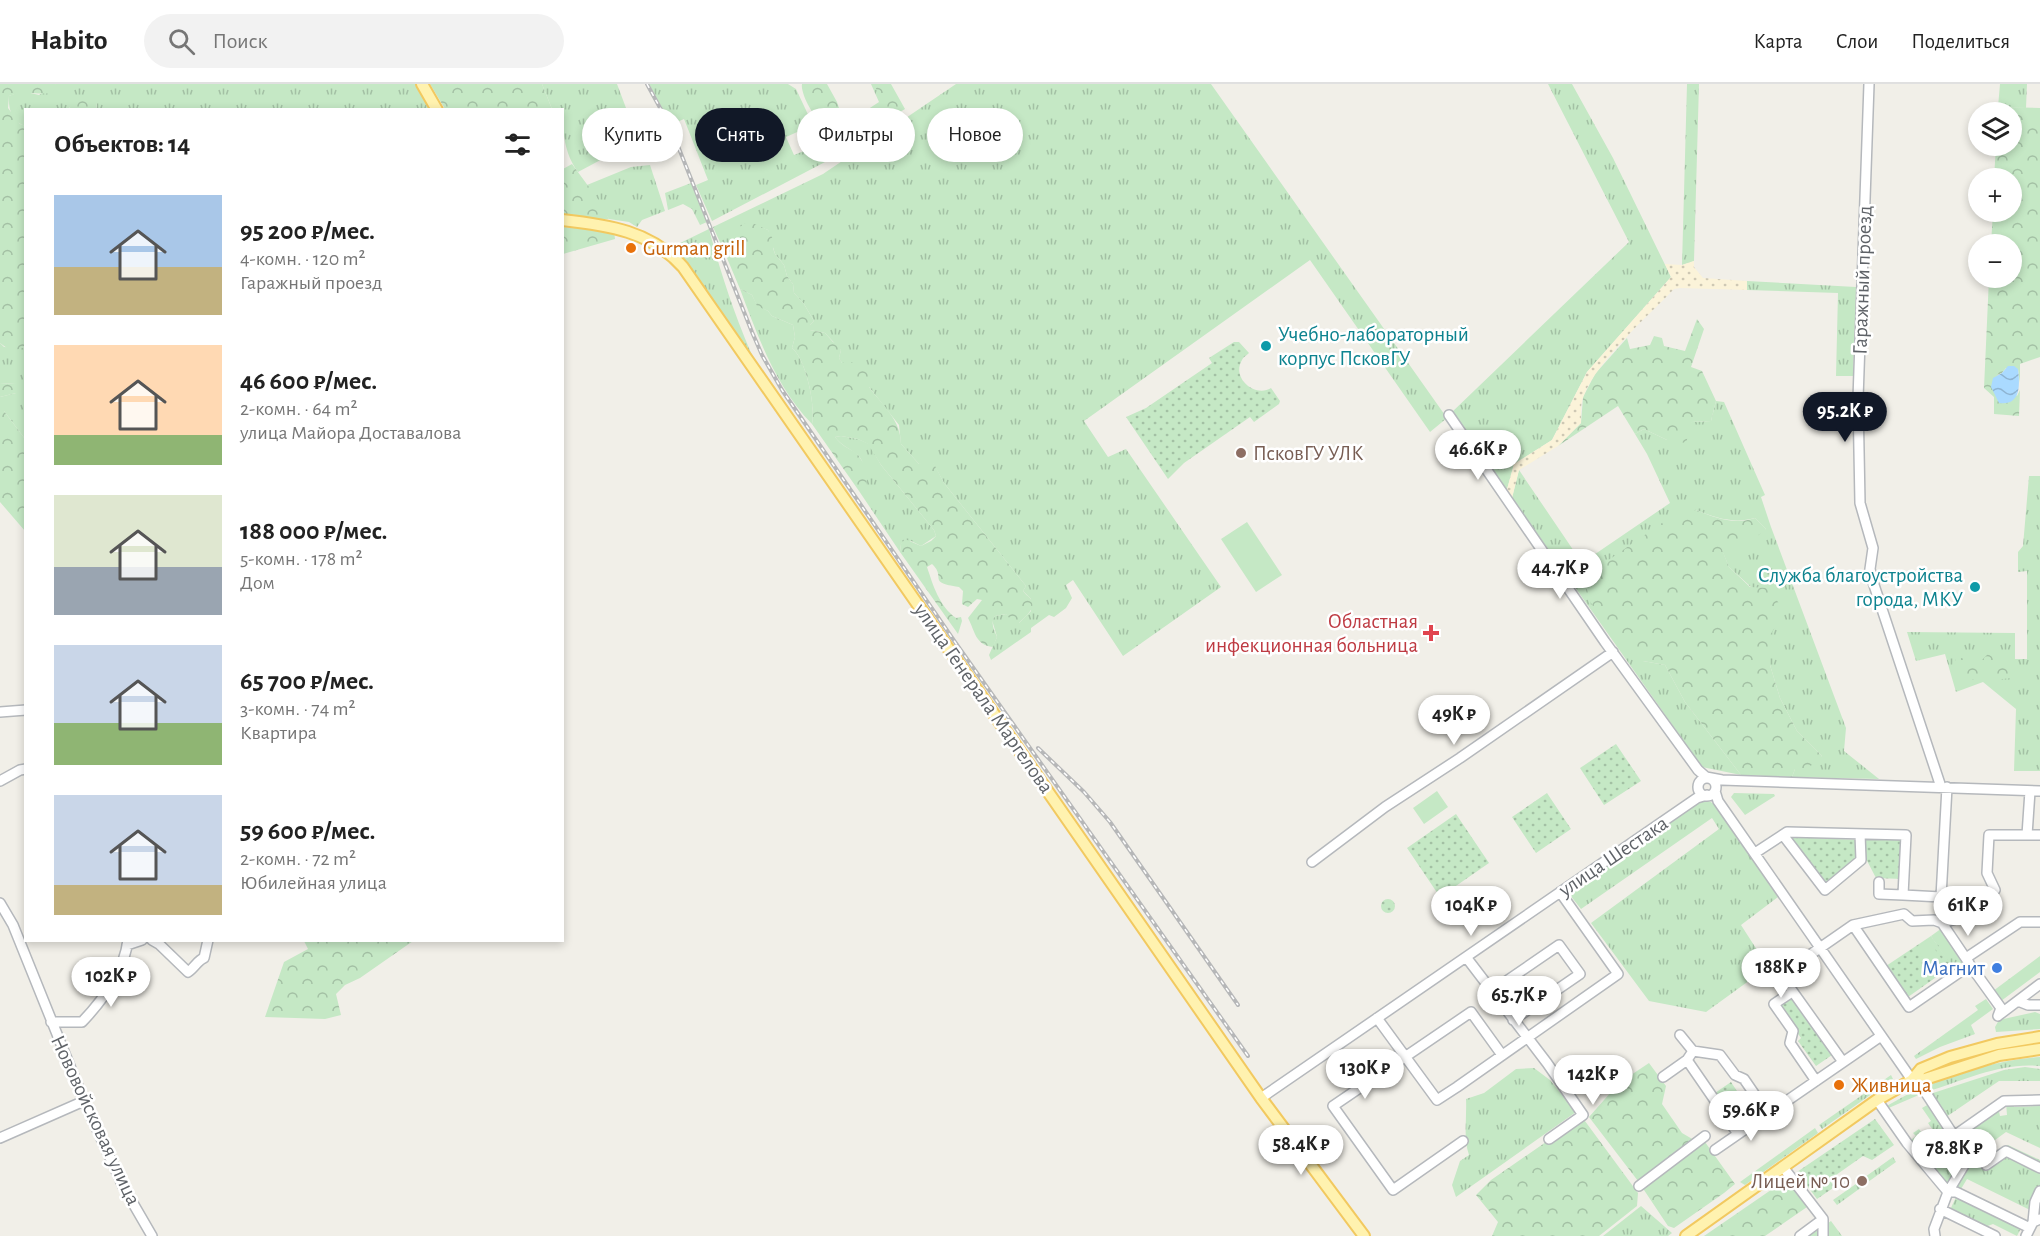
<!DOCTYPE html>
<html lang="ru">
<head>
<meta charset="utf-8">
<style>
	:root { --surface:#fff; --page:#f2f2f2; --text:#222; --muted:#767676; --line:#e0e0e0; --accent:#111827 }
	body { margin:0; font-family:"Alegreya Sans",sans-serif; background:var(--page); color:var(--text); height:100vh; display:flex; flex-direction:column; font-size:22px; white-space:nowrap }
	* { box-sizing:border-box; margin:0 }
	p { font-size:20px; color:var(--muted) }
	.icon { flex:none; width:33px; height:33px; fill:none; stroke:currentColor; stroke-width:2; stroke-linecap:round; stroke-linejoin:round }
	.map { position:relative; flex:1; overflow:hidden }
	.details { position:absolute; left:24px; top:24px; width:540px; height:834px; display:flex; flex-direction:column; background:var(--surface); border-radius:0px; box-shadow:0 3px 9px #0003 }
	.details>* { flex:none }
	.guide { position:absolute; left:582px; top:24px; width:570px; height:54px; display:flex; gap:12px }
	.tools { position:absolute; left:1968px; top:18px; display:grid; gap:12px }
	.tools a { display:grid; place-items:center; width:54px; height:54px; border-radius:50%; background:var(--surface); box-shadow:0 3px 9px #0003; font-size:30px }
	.price { position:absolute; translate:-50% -51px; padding:0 14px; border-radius:21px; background:#fff; color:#222; font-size:20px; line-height:39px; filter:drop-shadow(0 2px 3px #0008) }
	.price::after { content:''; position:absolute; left:50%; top:36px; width:18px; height:14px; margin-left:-9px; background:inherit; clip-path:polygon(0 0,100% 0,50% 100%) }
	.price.active { background:var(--accent); color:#fff }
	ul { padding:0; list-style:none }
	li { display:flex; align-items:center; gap:18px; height:150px; padding:0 30px }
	li span { display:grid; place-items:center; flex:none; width:168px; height:120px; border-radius:0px; color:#555 }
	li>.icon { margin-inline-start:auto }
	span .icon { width:72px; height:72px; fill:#fffc; stroke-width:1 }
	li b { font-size:26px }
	h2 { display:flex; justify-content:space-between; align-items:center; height:72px; padding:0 30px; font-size:26px }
	.chip { padding:0 21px; border-radius:27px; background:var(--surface); box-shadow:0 3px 9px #0003; font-size:21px; line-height:54px }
	.chip.active { background:var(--accent); color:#fff }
	header { display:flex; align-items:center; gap:36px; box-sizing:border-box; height:84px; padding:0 30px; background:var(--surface); border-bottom:2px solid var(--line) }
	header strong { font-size:28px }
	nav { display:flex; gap:33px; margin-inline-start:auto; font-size:21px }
	.search { width:420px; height:54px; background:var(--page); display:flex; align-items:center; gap:15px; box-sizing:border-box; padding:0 21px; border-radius:33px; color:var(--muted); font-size:22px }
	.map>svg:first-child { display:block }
	.grass { fill:url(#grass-tufts) }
	.forest { fill:url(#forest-crowns) }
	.sand { fill:url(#sand-dots) }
	.park { fill:url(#park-dots) }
	.pitch { fill:#c5e8c5 }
	.water { fill:url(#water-waves) }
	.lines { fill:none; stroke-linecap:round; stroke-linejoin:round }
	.minor-casing { stroke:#b5b8bc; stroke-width:12 }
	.major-casing { stroke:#f2c960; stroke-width:14 }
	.minor { stroke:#fff; stroke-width:9 }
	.major { stroke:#fff2af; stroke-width:10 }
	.rail-casing { stroke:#b6b7b8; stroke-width:4 }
	.rail { stroke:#fff; stroke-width:1.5; stroke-dasharray:4.5; stroke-linecap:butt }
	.food-dot { fill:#e8710a; stroke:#fff; stroke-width:2 }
	.culture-dot { fill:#0f9aa8; stroke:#fff; stroke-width:2 }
	.education-dot { fill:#8d6e63; stroke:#fff; stroke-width:2 }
	.health-dot { fill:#e0444e; stroke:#fff; stroke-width:2 }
	.shop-dot { fill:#3f7fe0; stroke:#fff; stroke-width:2 }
	.labels { text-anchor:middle; stroke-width:5; stroke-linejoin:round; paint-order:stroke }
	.food-label { font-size:21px; fill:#c56008; stroke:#fff; text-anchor:start }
	.street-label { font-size:21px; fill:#5f6368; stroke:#fff }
	.culture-label { font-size:21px; fill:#0d838f; stroke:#fff; text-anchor:start }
	.education-label { font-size:21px; fill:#785e54; stroke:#fff; text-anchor:start }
	.health-label { font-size:21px; fill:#be3a42; stroke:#fff; text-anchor:end }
	.shop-label { font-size:21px; fill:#366cbe; stroke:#fff; text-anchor:end }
</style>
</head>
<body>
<header>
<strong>Habito</strong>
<div class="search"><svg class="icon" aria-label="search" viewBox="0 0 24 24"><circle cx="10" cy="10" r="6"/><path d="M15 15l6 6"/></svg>Поиск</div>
<nav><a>Карта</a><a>Слои</a><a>Поделиться</a></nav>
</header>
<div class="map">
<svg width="2040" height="1152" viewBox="0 0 2040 1152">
	<defs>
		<pattern id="grass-tufts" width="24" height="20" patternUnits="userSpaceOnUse" patternTransform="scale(1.5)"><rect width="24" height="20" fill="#c5e8c5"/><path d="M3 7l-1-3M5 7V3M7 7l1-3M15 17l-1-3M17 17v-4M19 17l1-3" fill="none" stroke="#a3c0a4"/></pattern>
		<pattern id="forest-crowns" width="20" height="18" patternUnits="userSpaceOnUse" patternTransform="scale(1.5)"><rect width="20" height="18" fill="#c5e8c5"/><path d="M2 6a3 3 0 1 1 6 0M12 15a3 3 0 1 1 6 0" fill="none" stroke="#a3c0a4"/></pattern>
		<pattern id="sand-dots" width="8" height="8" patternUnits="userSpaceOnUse" patternTransform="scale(1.5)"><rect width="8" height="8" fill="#fbf3d9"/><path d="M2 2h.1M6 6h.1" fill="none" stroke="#cec8b4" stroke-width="1.8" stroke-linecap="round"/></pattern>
		<pattern id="park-dots" width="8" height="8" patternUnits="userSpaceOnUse" patternTransform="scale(1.5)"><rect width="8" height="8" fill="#c5e8c5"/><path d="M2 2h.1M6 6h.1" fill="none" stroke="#a3c0a4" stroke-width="1.8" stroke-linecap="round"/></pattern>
		<pattern id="water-waves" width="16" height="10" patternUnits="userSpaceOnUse" patternTransform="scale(1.5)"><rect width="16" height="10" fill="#aadaff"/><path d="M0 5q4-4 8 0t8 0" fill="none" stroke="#8eb4d2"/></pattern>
	</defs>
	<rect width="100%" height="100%" fill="#f1efe8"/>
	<path class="grass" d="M56 0H416L431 25 96 26 97 19 70 23 68 25 26 26 25 42C12 38 8 25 9 12L22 7 39 11Z
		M542 0H617L638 56 578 88C564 69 563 48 562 26L552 25Z
		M649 0H788L796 5 813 41 786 53 794 71 846 50 849 59 825 78 712 137 696 101 708 96 684 35 673 40 667 33Z
		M871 0H891L905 25 856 55 851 49 853 35 879 18Z
		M956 0H1211L1447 334 1430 348 1310 176 1084 337 1108 373 1126 365 1221 503 1123 572 1073 496 1066 501 1072 514 1066 524 1054 533 1049 531 1031 544V548L991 576 989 571 997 553 992 536 995 532 1006 530 1019 539 1031 527V515L1023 507 1026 502 944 399 933 379 919 380 901 360 899 341 869 303V300L842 279 839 274 841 266 825 249 810 246V241L814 237 804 220 794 209 793 200 787 192 784 181 775 170 768 146 754 141 740 143V157L730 158 724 167 713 143 823 90Z
		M1548 0H1572L1613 74 1671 193 1587 288 1552 356 1514 380 1506 409 1451 329 1629 158Z
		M1687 0H1699L1694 177 1682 181Z
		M2000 0H2027L2026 24 1998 23Z
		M650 81 665 127 642 136 637 143 629 138 609 135 587 101 631 83Z
		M691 99 707 138 700 141 692 125 683 120 668 126 665 109Z
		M709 145C721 191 736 235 755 278L684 177 680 159Z
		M1747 197 1856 203 1853 292H1836L1838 209 1747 206Z
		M740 205 752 211 757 221 768 227 772 232 793 241 795 253 792 264C806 275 816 323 812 340 776 303 758 253 740 205Z
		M0 259 4 263 23 264 25 261V355L4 327H0V313L16 309 15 299 0 300Z
		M1716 317 1724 318 1765 411 1761 413 1771 443 1846 644 1844 667 1879 695 1792 693 1795 685 1822 672 1797 647 1780 614 1770 581V551L1751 503 1729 483 1718 457 1766 445 1755 434C1735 440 1715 434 1696 426L1643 577 1665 581 1685 618 1741 691 1702 683 1512 414 1519 386 1582 479 1670 419 1647 370 1635 350 1644 345 1667 356 1692 338 1711 337Z
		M841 352 858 355 869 360 881 381 934 446 936 452 921 462 911 457 901 460 900 468 859 407H865C864 394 867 376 855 369 847 363 841 361 835 353Z
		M2029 392H2040V687H2014L2016 625 1983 598 1956 608 1945 570 1916 577 1907 548 2015 549V575H2027V487L2018 488V468L2023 462Z
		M1734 709 1774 710 1775 712 1745 731 1731 713Z
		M1709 717 1714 720 1778 813 1741 841 1768 883 1706 928 1649 917 1591 839 1719 745 1712 734 1581 825 1570 811 1571 808 1700 718Z
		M1942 844 1967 881 1944 897 1940 891 1951 882 1931 852Z
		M2040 872V888L2001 917 1993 907Z
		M1986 915 1993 925 1971 941 1975 950 1940 963 1916 975 1914 972 1978 926 1975 922Z
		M2035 928 2040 930V945L1996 948 1995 943 1999 936Z
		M2040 973V982C2003 978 1967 995 1932 1006L1929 1001C1966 986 2001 976 2040 973Z
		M2025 983 2040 985V997H1999L1946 1033 1930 1010 2004 986Z
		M1534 984 1550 996 1576 1028 1456 1113 1452 1101 1460 1077 1469 1071C1463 1054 1467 1034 1466 1015L1484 1009 1516 985Z
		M1891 991 1893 995 1822 1045 1819 1041Z
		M1919 1004 1921 1010 1884 1026 1883 1024Z
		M2006 1019H2013L2014 1023 2040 1022V1064L2006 1048 1976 1070 1983 1079 2008 1061 2040 1076V1125H2028L1967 1095 1961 1105 1954 1102 1971 1075 1965 1066 1967 1059 1960 1049 1998 1023 2000 1032 2007 1031Z
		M1929 1020 1965 1075 1947 1103 1911 1056 1916 1052 1913 1049 1919 1045 1944 1081 1946 1082 1955 1076 1928 1039 1931 1037 1922 1024Z
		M1815 1044 1818 1049 1745 1101 1740 1098Z
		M1893 1073 1896 1078 1868 1098 1865 1093Z
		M1863 1095 1866 1100 1837 1121 1833 1116Z
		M1957 1111 2022 1142 2017 1152 1993 1140 1985 1143 1950 1126Z
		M1641 1122 1672 1149 1668 1152H1603Z
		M1831 1137 1842 1152H1809Z"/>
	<path class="forest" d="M0 0H56L53 9C36 11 24 6 9 12L8 24 20 40 26 42 25 261 23 264 11 267 0 259Z
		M430 0H542L552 25H445Z
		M802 0H827L837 18 841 30C836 34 832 42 825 40 815 38 800 9 802 0Z
		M874 0H888L901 24 865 47 854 42 856 35 882 18Z
		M94 11 97 19 96 25H68L79 15Z
		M1998 23 2040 24V273L2020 280V299L2018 285 2006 284 2002 289 1997 291 2017 312 2020 306 2019 332 1994 330V313L1984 304 1989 194H2012V160H1991L1993 128H2012V94H1994L1996 62H2012V28H1998Z
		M572 80 600 118 609 135C590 137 580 132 563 130V85Z
		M748 137 768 146 775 159 773 164 775 170 784 181 787 192 793 200 794 209 804 220 814 237 810 241V246L825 249 833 258 838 260 841 266 839 274 842 279C857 276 864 284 872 295L869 303C883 322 901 336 901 360L919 380 927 376 933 378 944 399 1026 502 1023 507C1025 510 1028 512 1030 514 1038 524 1025 532 1019 539L1014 540 1006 530 995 532C990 539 994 545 997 553L993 563C975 561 975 547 968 534L982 516 977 515 968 523 962 520 963 507 959 503C926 498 947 494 932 480L927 483C933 501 939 522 956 534L961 533 962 537 958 550 900 468 901 460 905 455 921 462 931 457 936 452 934 446 881 381 868 360 858 355 841 352 835 353C842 362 847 363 856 369 861 373 862 380 869 384L865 407H859L812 340C816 323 806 275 792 264L795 253 793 241 772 232 768 227 757 222 752 211 740 205 724 167 730 158 740 157V143Z
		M562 143 614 147 615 155 563 170Z
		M1697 235 1704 245 1691 283 1702 287 1716 317 1711 337 1692 338 1686 359 1667 356 1644 345 1635 350 1618 322 1558 362 1581 339 1583 313 1595 290 1627 254 1630 265 1650 261 1654 252 1662 254 1664 262 1685 267Z
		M15 299 19 305 16 309 0 313V300Z
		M0 327H4L25 355V447L0 418Z
		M1696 426C1715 434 1735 441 1755 434L1766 445 1742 464 1719 458 1729 483 1750 503 1769 504 1785 529 1770 551V581L1780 614 1797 647 1822 672 1806 686 1795 685 1792 693 1741 691 1685 618 1665 581 1643 577 1598 531 1587 512 1584 493 1675 430Z
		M1988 570 2004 579H2010L2015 586 2013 594 2002 595 1997 598C1994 597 1991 594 1987 594 1974 591 1949 611 1953 577L1962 574 1980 578Z
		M304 857H413L360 894 345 901 336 910 341 931 325 935 265 933 284 878 308 865Z
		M1649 979 1666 1002 1662 1020 1682 1049 1694 1056 1700 1051 1735 1100 1724 1109 1674 1144 1668 1142 1638 1097 1589 1033 1619 999Z
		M1582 1033 1638 1109 1637 1122 1599 1152H1492L1498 1138 1476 1111 1491 1096Z
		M1787 1095 1807 1123 1765 1152H1704Z"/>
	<path class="sand" d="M1694 177V183L1703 194 1747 197V206L1680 204 1674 205C1647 233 1598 276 1584 311 1580 319 1581 330 1581 339L1558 362 1519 386 1512 414 1506 409 1514 380 1552 356 1587 288 1671 193 1665 180 1682 181Z"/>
	<path class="park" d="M1234 258H1239L1249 269C1246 272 1243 273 1242 276 1231 294 1255 314 1271 304L1280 317 1279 320 1254 338 1250 333 1184 379 1168 395 1126 333 1146 324 1212 279 1209 274Z
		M1616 660 1641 697 1604 721 1580 684Z
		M1547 709 1571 745 1536 769 1512 733Z
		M1456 730 1489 779 1440 813 1407 764Z
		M1863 752 1904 753 1902 795 1876 794 1864 771Z
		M1789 753 1860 756 1856 778 1826 798Z
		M1381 822a7 7 0 1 1 14 0a7 7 0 1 1-14 0Z
		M1931 852 1952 882 1908 913 1886 882Z
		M1793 909 1835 969 1816 982 1798 957 1801 954 1777 920Z
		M1731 998 1750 1027 1731 1040 1712 1011Z
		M1875 1035 1894 1061 1872 1076 1863 1072 1836 1091V1102L1817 1115 1797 1088Z"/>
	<path class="pitch" d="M1247 438 1282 491 1256 508 1221 455Z
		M1437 707 1448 723 1424 740 1413 724Z
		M1928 855 1947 883 1935 891 1916 864Z"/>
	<path class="water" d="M2008 282H2014L2018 285C2020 301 2021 322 1999 319L1991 303 1993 294 2002 289Z"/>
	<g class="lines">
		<defs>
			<path id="minor" d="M1869 0 1858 315 1860 419 1873 464 1870 485 1873 498 1941 703
				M1449 331 1605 558 1698 686 1706 693 1722 696 2040 707
				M0 628 26 626
				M1698 703a9 9 0 1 1 18 0a9 9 0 1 1-18 0Z
				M0 697 20 686 26 685
				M1715 707 1718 717 1903 983 1912 996 1922 1003 1954 1052 2004 1017 2040 1016
				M1783 751 1825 806 1861 776 1860 750
				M2027 751H2040
				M1755 769 1787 748 1906 751 1903 811 1941 813 1947 703
				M1312 778 1385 723 1460 674 1613 568
				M1879 798V810L1903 811
				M1995 806 1987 789 1989 751H2027L2030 707
				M0 819 13 841 84 1017 123 1102 152 1152
				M1942 839 1969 879
				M1853 841 1904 830 1912 837 1934 836 1942 839 1959 834 1971 833
				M152 856 159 860 188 888C194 884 198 876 204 874L208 856
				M127 861 142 856
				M1466 873 1547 979 1583 1031 1549 1055
				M1966 874 2020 838H2040
				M1492 907 1559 861 1580 890 1513 936
				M1792 908 1774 920 1793 947 1790 959 1816 997
				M2018 917 2028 921H2040
				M1999 931 2040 900
				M1377 934 1437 1016 1457 1003 1618 890 1560 808
				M51 938H82C103 916 124 887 128 856
				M1680 951 1693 967
				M1687 976 1738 1050
				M1843 978 1781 891 1853 841 1909 923 1970 881 2001 924 1998 932
				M1663 993 1687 976 1693 967 1720 971 1735 991 1744 995 1768 1030
				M1261 1014 1697 714 1707 711
				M1877 1016 1907 1059 1948 1108 1934 1145 1935 1152
				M1778 1023 1881 952
				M1954 1052 1962 1064
				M0 1054 84 1017
				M1463 1057 1393 1106 1333 1022 1471 928 1502 971
				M1715 1066 1770 1028
				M1986 1081 2006 1067 2040 1084
				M1783 1083 1823 1135V1152
				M1639 1102 1705 1052
				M1948 1108H1956L2030 1144
				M1948 1108 1969 1073
				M1940 1125 1995 1152
				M2033 1138 2035 1118 2040 1107
				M1800 1152 1823 1135
				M2026 1152 2033 1138 2040 1135"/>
			<path id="major" d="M422 0 437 26
				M562 136C608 141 651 147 683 183L1261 1014 1364 1152
				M1912 996 1925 995 1999 971 2040 965
				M1686 1152 1877 1016 1912 996 1921 985 1950 973 1997 960 2040 953"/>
		</defs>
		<use href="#minor" class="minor-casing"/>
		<use href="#major" class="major-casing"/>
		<use href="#minor" class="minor"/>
		<use href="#major" class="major"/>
		<defs>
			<path id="rail" d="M647 0 670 42 752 248 762 271 782 306 955 558 1248 972
				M1038 664 1084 708 1110 738 1238 921"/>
		</defs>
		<use href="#rail" class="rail-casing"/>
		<use href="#rail" class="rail"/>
	</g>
	<g class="food-dot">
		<circle cx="631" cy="164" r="6"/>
		<circle cx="1839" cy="1001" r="6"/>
	</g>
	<g class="culture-dot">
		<circle cx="1266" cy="262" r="6"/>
		<circle cx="1975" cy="503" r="6"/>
	</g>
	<g class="education-dot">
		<circle cx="1241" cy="369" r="6"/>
		<circle cx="1862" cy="1097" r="6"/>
	</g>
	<path class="health-dot" d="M1428 540h6v6h6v6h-6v6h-6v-6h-6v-6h6z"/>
	<circle class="shop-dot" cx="1997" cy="884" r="6"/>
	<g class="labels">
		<g class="food-label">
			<text x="643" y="171">Gurman grill</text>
			<text x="1851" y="1008">Живница</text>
		</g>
		<g class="street-label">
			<text transform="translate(1862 196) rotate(-88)" y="7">Гаражный проезд</text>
			<text transform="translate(984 614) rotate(55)" y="7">улица Генерала Маргелова</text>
			<text transform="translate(1613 772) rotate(-34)" y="7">улица Шестака</text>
			<text transform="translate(96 1036) rotate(65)" y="7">Нововойсковая улица</text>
		</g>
		<g class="culture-label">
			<text x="1278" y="257">Учебно-лабораторный<tspan x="1278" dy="24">корпус ПсковГУ</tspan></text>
			<text x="1963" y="498" text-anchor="end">Служба благоустройства<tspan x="1963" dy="24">города, МКУ</tspan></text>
		</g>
		<g class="education-label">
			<text x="1253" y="376">ПсковГУ УЛК</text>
			<text x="1850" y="1104" text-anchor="end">Лицей № 10</text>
		</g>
		<g class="health-label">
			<text x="1418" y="544">Областная<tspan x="1418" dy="24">инфекционная больница</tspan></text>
		</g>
		<g class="shop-label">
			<text x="1985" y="891">Магнит</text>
		</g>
	</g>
</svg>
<div class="tools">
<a><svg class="icon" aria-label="layers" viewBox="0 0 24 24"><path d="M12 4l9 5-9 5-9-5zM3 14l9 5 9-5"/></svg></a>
<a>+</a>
<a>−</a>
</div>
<b class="price active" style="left:1845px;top:359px">95.2K ₽</b>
<b class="price" style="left:1478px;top:397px">46.6K ₽</b>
<b class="price" style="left:1560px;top:516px">44.7K ₽</b>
<b class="price" style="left:1454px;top:662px">49K ₽</b>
<b class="price" style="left:1471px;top:853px">104K ₽</b>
<b class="price" style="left:1968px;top:853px">61K ₽</b>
<b class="price" style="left:1781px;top:915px">188K ₽</b>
<b class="price" style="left:111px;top:924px">102K ₽</b>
<b class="price" style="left:1519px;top:943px">65.7K ₽</b>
<b class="price" style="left:1365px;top:1016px">130K ₽</b>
<b class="price" style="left:1593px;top:1022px">142K ₽</b>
<b class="price" style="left:1751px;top:1058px">59.6K ₽</b>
<b class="price" style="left:1301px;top:1092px">58.4K ₽</b>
<b class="price" style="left:1954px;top:1096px">78.8K ₽</b>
<div class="guide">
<a class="chip">Купить</a>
<a class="chip active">Снять</a>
<a class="chip">Фильтры</a>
<a class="chip">Новое</a>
</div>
<section class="details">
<h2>Объектов: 14<svg class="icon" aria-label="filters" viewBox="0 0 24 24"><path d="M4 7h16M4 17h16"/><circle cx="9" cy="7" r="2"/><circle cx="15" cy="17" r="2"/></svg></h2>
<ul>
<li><span style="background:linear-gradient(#a9c7e8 60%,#c2b280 0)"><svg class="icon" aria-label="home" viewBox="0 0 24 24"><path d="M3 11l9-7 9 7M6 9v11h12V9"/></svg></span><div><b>95 200 ₽/мес.</b><p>4-комн. · 120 m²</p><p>Гаражный проезд</p></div></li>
<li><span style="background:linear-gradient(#ffd9b3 75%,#8fb573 0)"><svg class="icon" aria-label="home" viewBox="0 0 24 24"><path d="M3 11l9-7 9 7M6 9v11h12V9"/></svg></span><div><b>46 600 ₽/мес.</b><p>2-комн. · 64 m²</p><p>улица Майора Доставалова</p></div></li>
<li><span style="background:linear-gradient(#dfe7d0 60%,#9aa5b1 0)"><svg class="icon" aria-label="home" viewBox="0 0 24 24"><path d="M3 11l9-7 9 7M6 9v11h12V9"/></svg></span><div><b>188 000 ₽/мес.</b><p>5-комн. · 178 m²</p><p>Дом</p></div></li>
<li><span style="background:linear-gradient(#c9d6e8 65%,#8fb573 0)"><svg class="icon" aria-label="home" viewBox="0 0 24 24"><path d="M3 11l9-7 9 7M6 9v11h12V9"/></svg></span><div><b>65 700 ₽/мес.</b><p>3-комн. · 74 m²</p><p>Квартира</p></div></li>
<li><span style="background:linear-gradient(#c9d6e8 75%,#c2b280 0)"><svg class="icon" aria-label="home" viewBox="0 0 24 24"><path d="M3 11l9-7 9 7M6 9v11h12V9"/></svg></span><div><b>59 600 ₽/мес.</b><p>2-комн. · 72 m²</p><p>Юбилейная улица</p></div></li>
</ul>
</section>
</div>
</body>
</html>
